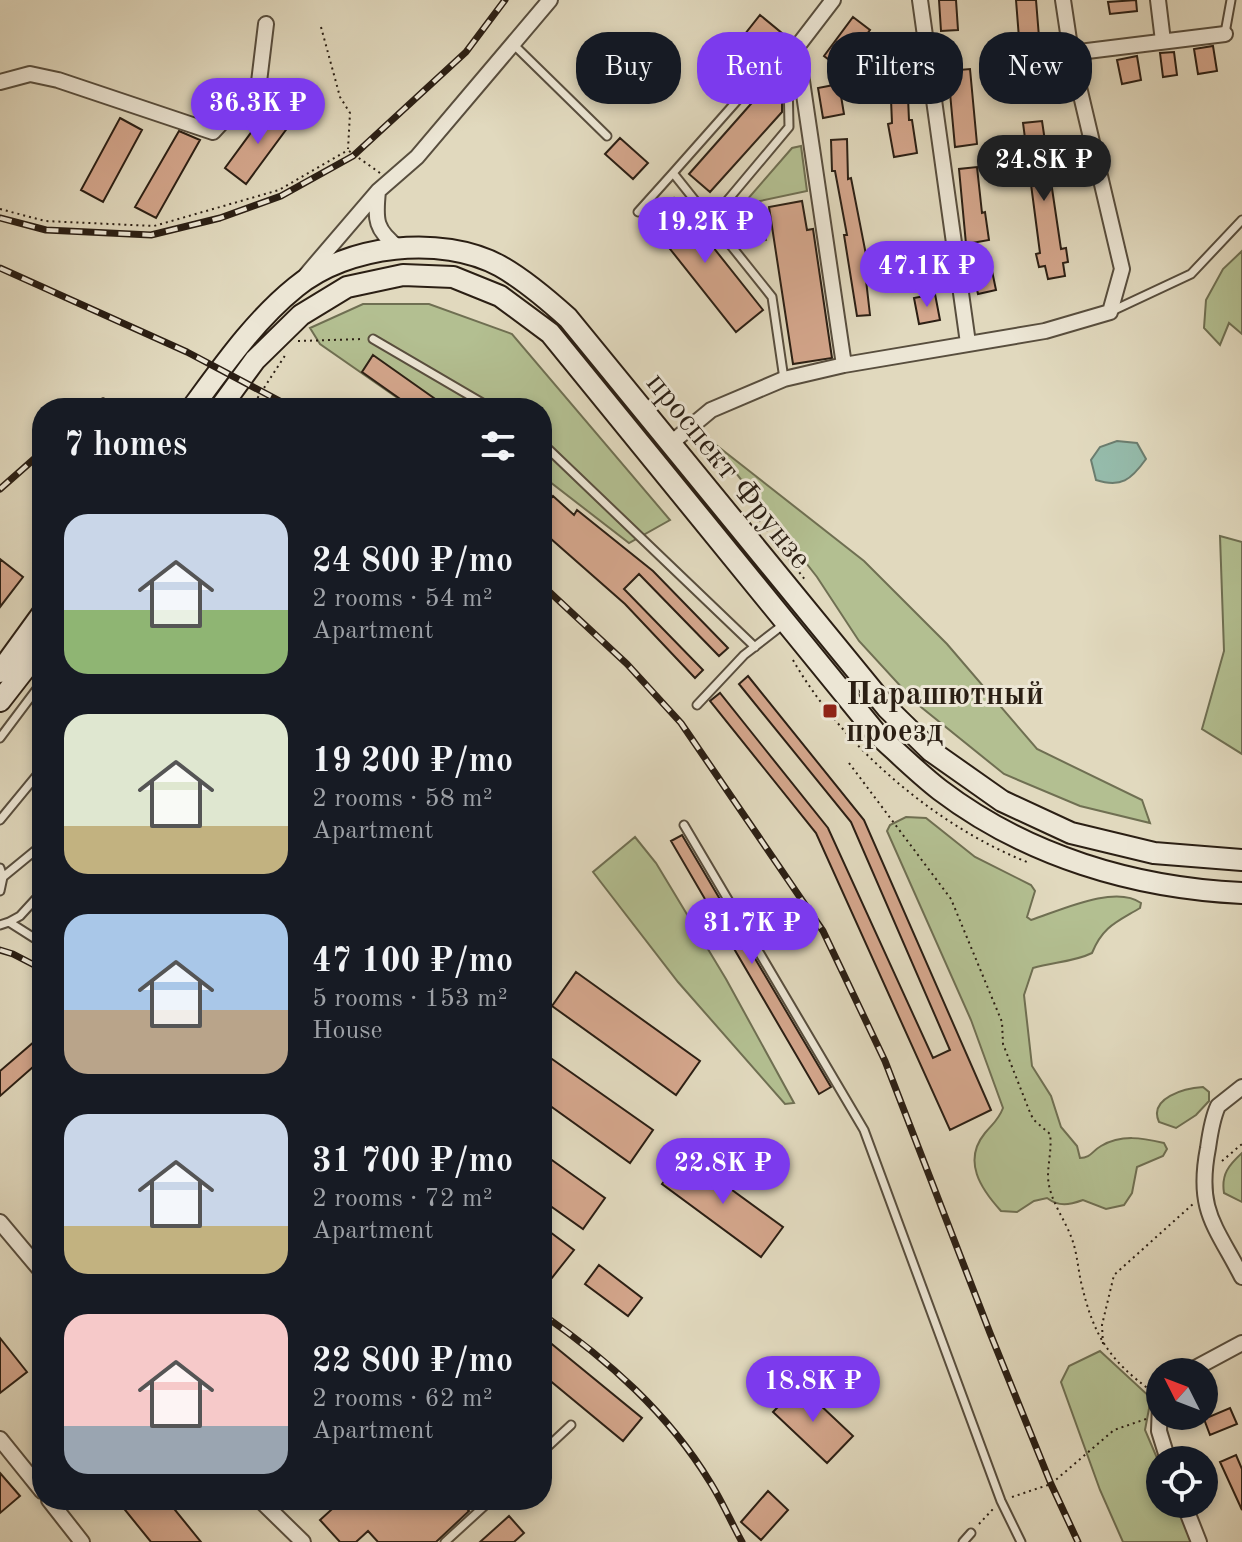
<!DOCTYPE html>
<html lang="en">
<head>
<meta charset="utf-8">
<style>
	:root { --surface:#171b24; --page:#20242c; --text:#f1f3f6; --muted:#9ea1a6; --accent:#7c3aed }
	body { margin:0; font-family:"Old Standard TT",serif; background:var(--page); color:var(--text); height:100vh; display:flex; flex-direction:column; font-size:30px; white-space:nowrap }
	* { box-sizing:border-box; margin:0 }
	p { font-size:26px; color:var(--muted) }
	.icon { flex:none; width:44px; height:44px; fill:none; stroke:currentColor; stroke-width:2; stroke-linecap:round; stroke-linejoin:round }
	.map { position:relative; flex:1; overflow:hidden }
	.side { position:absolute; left:32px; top:398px; width:520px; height:1112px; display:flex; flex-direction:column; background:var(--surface); border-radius:32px; box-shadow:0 4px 12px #0003 }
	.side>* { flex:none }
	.banner { position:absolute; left:576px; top:32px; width:546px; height:72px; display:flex; gap:16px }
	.needle { width:52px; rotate:312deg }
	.fabs { position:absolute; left:1146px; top:1358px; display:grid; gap:16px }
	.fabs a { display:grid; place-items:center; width:72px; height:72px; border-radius:50%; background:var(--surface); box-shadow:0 4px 12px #0003; font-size:40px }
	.price { position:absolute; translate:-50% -68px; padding:0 18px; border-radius:28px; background:var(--accent); color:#fff; font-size:26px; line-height:52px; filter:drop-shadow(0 2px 4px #0008) }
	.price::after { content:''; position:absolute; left:50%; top:48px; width:24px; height:18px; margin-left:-12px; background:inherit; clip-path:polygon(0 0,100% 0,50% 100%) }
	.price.active { background:#222; color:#fff }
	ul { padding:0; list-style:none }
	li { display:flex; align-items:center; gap:24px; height:200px; padding:0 32px }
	li span { display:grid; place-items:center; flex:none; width:224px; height:160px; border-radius:24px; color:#555 }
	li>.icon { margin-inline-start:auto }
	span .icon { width:96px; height:96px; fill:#fffc; stroke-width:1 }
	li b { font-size:34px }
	h2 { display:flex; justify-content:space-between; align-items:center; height:96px; padding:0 32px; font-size:34px }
	.pill { padding:0 28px; border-radius:32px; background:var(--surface); box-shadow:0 4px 12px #0003; font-size:28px; line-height:72px }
	.pill.active { background:var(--accent); color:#fff }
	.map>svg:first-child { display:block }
	.green { fill:#b3bf91; stroke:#6f6f52; stroke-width:2 }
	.water { fill:#95bbab; stroke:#6b7d6f; stroke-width:2 }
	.building { fill:#d4a68c; stroke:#2b1f14; stroke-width:2 }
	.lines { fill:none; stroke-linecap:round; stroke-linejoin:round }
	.lane-casing { stroke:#584e3e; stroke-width:11 }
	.street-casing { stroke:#584e3e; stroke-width:18 }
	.secondary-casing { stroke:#2b1f14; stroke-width:24 }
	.path { stroke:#2b1f14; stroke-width:2; stroke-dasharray:2 4; stroke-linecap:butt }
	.lane { stroke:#ece6d5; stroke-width:7 }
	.street { stroke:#ece6d5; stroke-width:14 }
	.secondary { stroke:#ece6d5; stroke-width:20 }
	.rail-casing { stroke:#2b1f14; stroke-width:7 }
	.rail { stroke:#ece6d5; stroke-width:4; stroke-dasharray:12; stroke-linecap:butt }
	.poi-dot { fill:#8f2418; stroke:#ece6d5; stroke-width:3 }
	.labels { text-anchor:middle; stroke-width:6; stroke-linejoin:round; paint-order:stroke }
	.street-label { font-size:32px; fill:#2b1f14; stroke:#ece6d5 }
	.poi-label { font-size:32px; font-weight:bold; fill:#2b1f14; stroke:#ece6d5; text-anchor:start }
</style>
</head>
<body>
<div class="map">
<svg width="1242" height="1542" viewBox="0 0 1242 1542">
	<rect width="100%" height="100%" fill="#e1d9be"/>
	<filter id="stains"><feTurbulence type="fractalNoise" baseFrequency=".0025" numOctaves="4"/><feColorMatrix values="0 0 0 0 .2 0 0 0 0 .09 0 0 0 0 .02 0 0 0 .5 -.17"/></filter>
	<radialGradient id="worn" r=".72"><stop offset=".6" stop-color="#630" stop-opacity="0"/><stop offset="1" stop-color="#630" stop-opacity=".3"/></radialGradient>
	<path class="green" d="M801 146 807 191 760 201 766 240 741 241 726 224 792 148Z
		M1242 251V334L1229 323 1220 345 1204 328 1206 300 1223 269Z
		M363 304H429L512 334 670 520 629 543 550 482 542 481V408H412L320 344 310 328Z
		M711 441 864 561 947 644 1037 749 1142 800 1150 823 1080 806 1004 774 916 703 859 641 817 577Z
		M1220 536 1242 542V754L1202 729 1224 651Z
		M906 817 926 818 975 857 1031 885 1035 891 1027 917 1031 920C1059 911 1115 884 1141 903L1140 908C1117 922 1103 926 1092 953 1074 962 1053 962 1033 968L1024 995 1032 1066 1051 1096 1061 1127 1077 1146 1080 1158C1091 1158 1092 1151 1101 1146 1122 1134 1142 1138 1164 1143L1167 1149 1163 1156 1137 1167 1132 1193 1124 1205 1106 1209 1083 1200C1069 1205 1059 1207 1047 1198L1034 1201 1017 1212 1001 1211C981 1189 962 1161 985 1133 993 1123 998 1121 1003 1108L971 1020 887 831 890 825Z
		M635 837 656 863 726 979 794 1103 785 1104 678 982 593 872Z
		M1203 1087 1209 1092V1101L1196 1115 1176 1128 1159 1122C1148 1098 1185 1088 1203 1087Z
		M1242 1153V1202L1224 1193C1221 1174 1229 1165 1242 1153Z
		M1100 1351 1151 1398 1145 1430 1160 1465V1504H1176L1192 1542H1123L1100 1490 1061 1382 1069 1366Z"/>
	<path class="water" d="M1117 441 1137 443 1146 459C1131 480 1121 488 1096 480L1091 460 1100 447Z"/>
	<path class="building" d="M939 0H956L958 30 941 31Z
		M1016 0H1036L1039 37 1030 38 1039 90 1016 94 1010 53 1020 51Z
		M1136 0 1137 11 1110 14 1108 2Z
		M760 15 783 34 764 57 741 39Z
		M853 17 870 30 840 68 824 56Z
		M1213 46 1217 71 1198 74 1194 49Z
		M1174 52 1177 75 1163 77 1160 53Z
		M1137 56 1141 80 1122 84 1117 60Z
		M970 69 977 144 955 147 948 71Z
		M907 75 909 120H912L917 153 894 157 888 124 892 123 890 76Z
		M839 84 844 114 823 118 818 88Z
		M765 88 782 103V112L710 192 689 174Z
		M269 108 291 123 246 184 225 168Z
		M120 118 142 130 103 202 81 190Z
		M1042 121 1061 249 1066 248 1068 262 1063 263 1065 276 1048 279 1045 266 1039 267 1036 254 1040 253 1023 123Z
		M179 131 200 140 156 218 135 207Z
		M620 138 648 163 633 179 605 154Z
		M847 139 848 179 851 178 869 270 865 271 870 315 857 316 844 235H847L835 171H832L831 140Z
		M977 167 982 213 985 212 989 240 966 244 959 169Z
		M674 198 763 310 736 332 647 220Z
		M802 201 807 230 813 229 832 358 793 364 769 207Z
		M991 266 996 290 978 294 972 270Z
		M935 294 940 320 919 324 914 298Z
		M373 355 448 408H413L362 372Z
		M553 496 574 515 577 510 653 571 728 648 719 656 639 574 624 589 703 670 695 678 625 604 542 531V508Z
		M0 559 23 577 0 607Z
		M748 676 864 820 991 1110 950 1130 816 833 710 701 720 693 828 828 933 1058 950 1050 851 822 739 684Z
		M682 835 831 1087 819 1094 671 841Z
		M576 972 700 1061 676 1095 552 1006Z
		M42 1035V1059L0 1096V1071Z
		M542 1052 653 1130 630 1163 542 1100Z
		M542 1153 605 1198 583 1229 542 1200Z
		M684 1155 783 1227 761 1257 662 1184Z
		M542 1226 574 1250 551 1279 542 1272Z
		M599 1265 642 1298 628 1316 585 1284Z
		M542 1336 642 1418 623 1441 542 1374Z
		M0 1338 27 1372 0 1393Z
		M799 1385 853 1436 827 1463 773 1412Z
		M1230 1408 1237 1424 1210 1435 1204 1419Z
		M1236 1455 1242 1469V1510L1220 1462Z
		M0 1473 20 1496 0 1513Z
		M768 1491 788 1510 761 1540 741 1522Z
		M117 1500H167L201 1542H151Z
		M342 1500H459L469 1511 436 1542H378L368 1531 356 1542H340L320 1520Z
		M509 1516 524 1533 514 1542H480Z"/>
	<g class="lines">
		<defs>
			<path id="lane" d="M1225 33 1231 0
				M513 44 607 136
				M638 212 673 173
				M711 220 789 127 788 77
				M1112 311 1191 274 1242 220
				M373 339 491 408
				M784 379 772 297 673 173 751 85 759 80 801 75
				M542 443 755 647
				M697 705 744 655 784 624
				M0 738 42 682
				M0 820 42 769
				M684 825 864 1130 1001 1501 1021 1542
				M0 868 3 877 0 891
				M3 877 42 845
				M9 922 20 916 42 892
				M0 925 9 922 42 943
				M542 1452 571 1425
				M445 1542 491 1500
				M963 1542 971 1533"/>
			<path id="street" d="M833 0 797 47 844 365
				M920 0 968 343
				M1158 0 1163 41
				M1071 53 1225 34
				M0 82 30 74 58 80 213 132 259 82 266 24
				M378 191C375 220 375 230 399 248
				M306 275 378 191 417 157 550 0
				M670 444 711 410 784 379 844 365 1045 331 1110 312 1122 269 1071 53 1063 0
				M1242 1087 1218 1106C1212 1119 1210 1134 1208 1148 1196 1210 1215 1225 1242 1277
				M0 1222 42 1272
				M1188 1372 1242 1343
				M1160 1403 1159 1431 1168 1460
				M0 1439 42 1491
				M49 1500 82 1542
				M260 1500 303 1542
				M1184 1504 1199 1542"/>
			<path id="secondary" d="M192 408C223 366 255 320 296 287 347 245 441 234 500 266 525 280 547 299 568 318L887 708 931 751 1002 801 1071 833 1154 853 1242 860
				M220 408 255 360 301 315 347 287 403 275 453 277 500 296 550 333 876 733C897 752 918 773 940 790 1027 856 1134 888 1242 893
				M0 672 42 614
				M0 701 42 647"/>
		</defs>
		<use href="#lane" class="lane-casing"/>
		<use href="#street" class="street-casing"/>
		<use href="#secondary" class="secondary-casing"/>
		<path class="path" d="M321 27 340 97 350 113 348 149
			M349 151 380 173
			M0 209 45 221 154 226 279 190 348 150
			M298 341 363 339
			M251 408 286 354
			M759 520 806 581
			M793 660C842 746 936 826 1027 862
			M849 763 951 899 1002 1022 1003 1044 1031 1115 1035 1121 1050 1134C1052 1149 1048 1162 1048 1177 1049 1200 1065 1219 1072 1239 1077 1253 1078 1268 1081 1282 1093 1334 1108 1360 1153 1392
			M1222 1161 1242 1144
			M1103 1344 1102 1325 1114 1275 1193 1204
			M1012 1497 1051 1484 1114 1430 1146 1419
			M979 1524 994 1508"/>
		<use href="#lane" class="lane"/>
		<use href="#street" class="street"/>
		<use href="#secondary" class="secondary"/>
		<defs>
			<path id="rail" d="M0 218 46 230 151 235 220 218 281 196 353 156 466 52 505 0
				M0 268 187 352 293 408
				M95 408 103 401
				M0 489 42 452
				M542 585 627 664 681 723 823 931 885 1061 990 1333 1051 1484 1078 1542
				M0 950 13 954 42 969
				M542 1314C608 1360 668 1413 710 1482 722 1501 731 1522 742 1542"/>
		</defs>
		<use href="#rail" class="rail-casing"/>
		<use href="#rail" class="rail"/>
	</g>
	<rect class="poi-dot" x="822" y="703" width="16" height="16" rx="4"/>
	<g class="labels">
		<g class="street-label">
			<text transform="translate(730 470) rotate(51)" y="11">проспект Фрунзе</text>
		</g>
		<g class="poi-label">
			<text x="846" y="704">Парашютный<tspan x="846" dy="37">проезд</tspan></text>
		</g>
	</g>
	<rect width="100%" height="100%" filter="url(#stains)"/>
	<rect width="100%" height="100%" fill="url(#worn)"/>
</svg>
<div class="fabs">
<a><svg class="needle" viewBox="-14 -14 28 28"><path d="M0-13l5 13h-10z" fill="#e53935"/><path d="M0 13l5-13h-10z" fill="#9ea1a6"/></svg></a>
<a><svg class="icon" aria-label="locate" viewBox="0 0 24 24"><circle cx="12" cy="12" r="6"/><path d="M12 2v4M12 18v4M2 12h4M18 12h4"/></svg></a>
</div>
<b class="price" style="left:258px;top:146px">36.3K ₽</b>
<b class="price active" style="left:1044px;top:203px">24.8K ₽</b>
<b class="price" style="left:705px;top:265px">19.2K ₽</b>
<b class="price" style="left:927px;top:309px">47.1K ₽</b>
<b class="price" style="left:752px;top:966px">31.7K ₽</b>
<b class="price" style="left:723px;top:1206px">22.8K ₽</b>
<b class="price" style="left:813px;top:1424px">18.8K ₽</b>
<div class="banner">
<a class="pill">Buy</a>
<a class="pill active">Rent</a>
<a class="pill">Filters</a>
<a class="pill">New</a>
</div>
<section class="side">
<h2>7 homes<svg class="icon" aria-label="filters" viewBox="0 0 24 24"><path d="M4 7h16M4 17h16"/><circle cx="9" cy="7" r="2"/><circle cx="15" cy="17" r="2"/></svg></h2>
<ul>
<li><span style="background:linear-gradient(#c9d6e8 60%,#8fb573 0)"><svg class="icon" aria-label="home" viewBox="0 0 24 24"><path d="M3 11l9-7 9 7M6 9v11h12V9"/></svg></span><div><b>24 800 ₽/mo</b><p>2 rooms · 54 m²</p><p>Apartment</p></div></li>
<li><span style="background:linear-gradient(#dfe7d0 70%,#c2b280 0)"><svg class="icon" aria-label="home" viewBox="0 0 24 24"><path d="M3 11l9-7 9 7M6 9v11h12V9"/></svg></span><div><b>19 200 ₽/mo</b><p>2 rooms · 58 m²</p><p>Apartment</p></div></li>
<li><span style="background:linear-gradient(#a9c7e8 60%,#b9a48a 0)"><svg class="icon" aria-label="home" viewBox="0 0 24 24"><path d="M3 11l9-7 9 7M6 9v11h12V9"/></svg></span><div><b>47 100 ₽/mo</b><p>5 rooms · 153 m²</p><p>House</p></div></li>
<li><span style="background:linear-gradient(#c9d6e8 70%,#c2b280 0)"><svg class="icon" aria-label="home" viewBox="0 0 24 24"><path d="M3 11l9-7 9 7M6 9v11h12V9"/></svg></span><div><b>31 700 ₽/mo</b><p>2 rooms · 72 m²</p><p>Apartment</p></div></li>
<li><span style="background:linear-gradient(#f6c9c9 70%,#9aa5b1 0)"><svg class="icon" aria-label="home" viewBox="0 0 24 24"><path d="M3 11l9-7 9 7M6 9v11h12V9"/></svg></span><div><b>22 800 ₽/mo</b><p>2 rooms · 62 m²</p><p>Apartment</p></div></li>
</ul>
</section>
</div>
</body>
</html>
